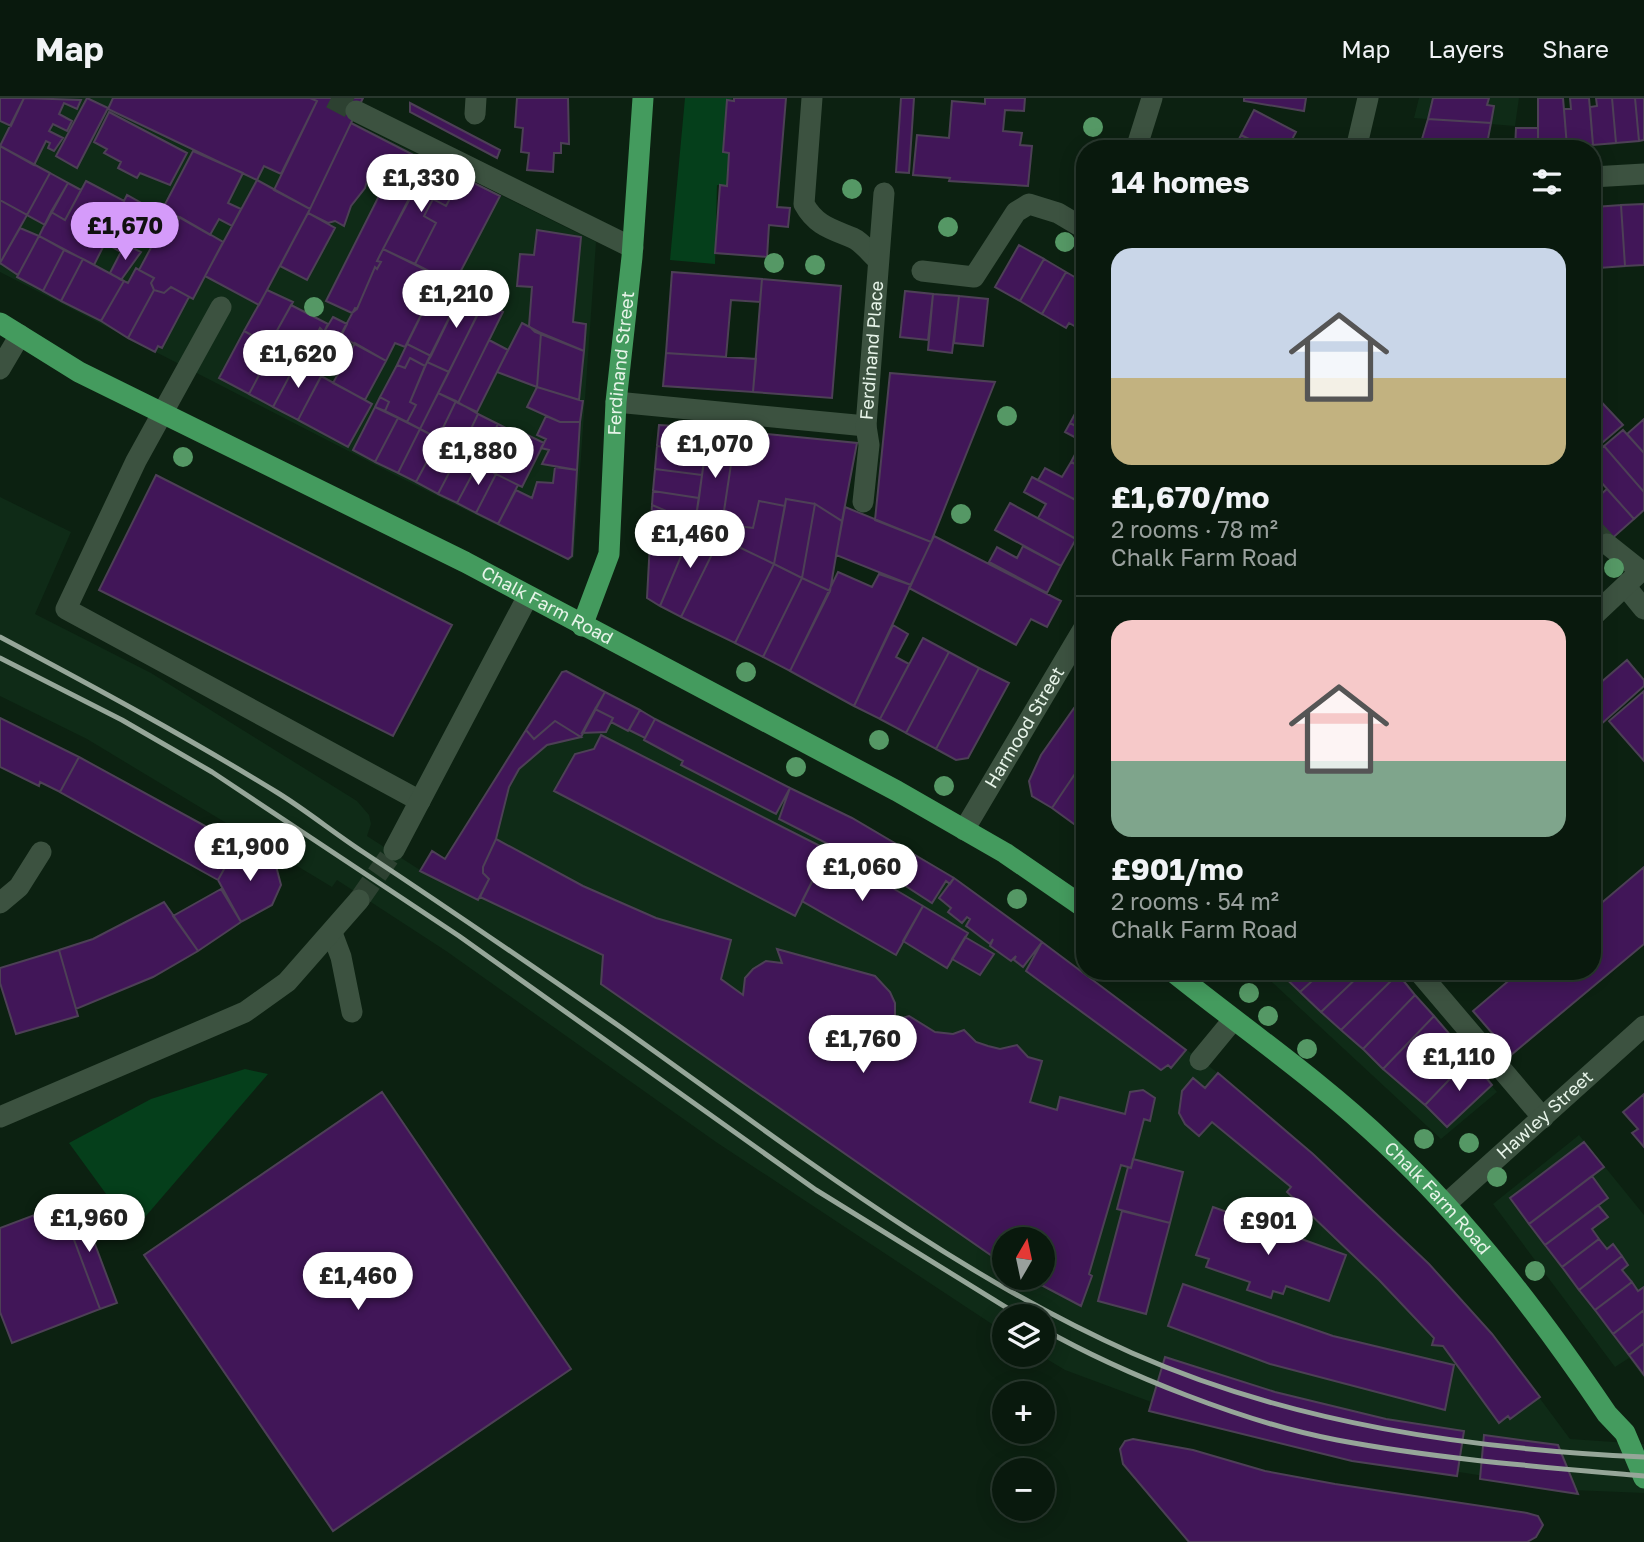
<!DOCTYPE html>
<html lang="en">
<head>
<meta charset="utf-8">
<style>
	:root { --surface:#09190d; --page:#17261b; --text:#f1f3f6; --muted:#99a09d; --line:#29382e; --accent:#d59bfa }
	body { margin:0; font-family:"Golos Text",sans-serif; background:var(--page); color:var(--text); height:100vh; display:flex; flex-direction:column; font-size:26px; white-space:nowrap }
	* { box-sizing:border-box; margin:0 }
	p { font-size:23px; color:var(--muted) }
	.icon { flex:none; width:38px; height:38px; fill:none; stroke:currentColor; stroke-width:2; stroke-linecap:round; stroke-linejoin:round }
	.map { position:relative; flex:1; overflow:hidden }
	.panel { position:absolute; left:1076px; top:42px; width:525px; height:840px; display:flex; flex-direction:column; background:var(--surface); border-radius:28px; box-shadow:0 4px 18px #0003,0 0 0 2px var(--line) }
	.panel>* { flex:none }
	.needle { width:46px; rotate:9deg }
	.buttons { position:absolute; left:992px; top:1129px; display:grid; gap:14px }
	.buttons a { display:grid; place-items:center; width:63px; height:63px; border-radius:50%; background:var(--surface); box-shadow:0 4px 18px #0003,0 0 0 2px var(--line); font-size:35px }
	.price { position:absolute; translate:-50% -60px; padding:0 16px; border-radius:24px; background:#fff; color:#222; font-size:23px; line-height:46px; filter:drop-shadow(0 2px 4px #0008) }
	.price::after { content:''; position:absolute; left:50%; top:42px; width:21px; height:16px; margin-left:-10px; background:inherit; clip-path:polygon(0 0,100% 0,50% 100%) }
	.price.on { background:var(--accent); color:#111 }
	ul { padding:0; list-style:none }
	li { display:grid; align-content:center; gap:14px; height:371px; padding:0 35px }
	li+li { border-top:2px solid var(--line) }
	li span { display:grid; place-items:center; height:217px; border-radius:21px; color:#555 }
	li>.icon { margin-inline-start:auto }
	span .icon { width:126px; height:126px; fill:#fffc; stroke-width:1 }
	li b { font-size:30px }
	h2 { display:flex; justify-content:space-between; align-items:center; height:84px; padding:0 35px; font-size:30px }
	header { display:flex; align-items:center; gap:42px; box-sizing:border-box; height:98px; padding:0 35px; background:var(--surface); border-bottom:2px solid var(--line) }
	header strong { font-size:33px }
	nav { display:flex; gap:38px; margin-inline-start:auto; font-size:24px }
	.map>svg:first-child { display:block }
	.built { fill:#0f2b17; fill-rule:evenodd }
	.green { fill:#053f1b }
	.building { fill:#411658; stroke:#4d4056; stroke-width:2 }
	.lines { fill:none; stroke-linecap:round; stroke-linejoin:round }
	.minor-tunnel { stroke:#2d4131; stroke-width:21; stroke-dasharray:21 10; stroke-linecap:butt }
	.minor { stroke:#3c5240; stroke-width:21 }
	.major { stroke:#449b5e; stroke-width:21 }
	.rail { stroke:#96a699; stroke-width:5 }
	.tree { fill:#559865 }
	.labels { text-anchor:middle; stroke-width:6; stroke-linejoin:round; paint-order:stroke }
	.street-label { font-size:18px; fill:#e7f4e9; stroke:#020803 }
</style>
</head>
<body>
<header>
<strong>Map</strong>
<nav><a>Map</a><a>Layers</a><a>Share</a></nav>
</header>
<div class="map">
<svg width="1644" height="1444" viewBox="0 0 1644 1444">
	<rect width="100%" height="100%" fill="#0c2111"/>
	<path class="built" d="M0 0H363L352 24 596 144 574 459 569 463 395 377 0 174Z
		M1419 0H1519L1515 28 1414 20Z
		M0 399 71 434 35 516 151 575 357 703 369 717 371 726 367 738 420 772 432 753 445 760 562 574 566 573 899 746 954 780 1214 972 1313 1056 1429 1166 1492 1236 1570 1341 1644 1346V1395L1572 1392 1297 1348 1162 1308 1065 1272 1040 1257 1043 1256V1218H1004V1234L716 1044 446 853 337 782 332 789 87 641 0 598ZM1004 1141H1043V1180H1004Z
		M1260 873H1396L1497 994 1441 1041Z
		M1579 1037 1644 1117V1280L1629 1260 1615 1269 1493 1106Z"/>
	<path class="green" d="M685 0H734L728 2 723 54 729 55 727 88 717 87 715 166 670 162Z
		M245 971 268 976 133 1133 69 1045 151 1001Z"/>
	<path class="building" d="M0 0H24L11 28 0 23Z
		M24 0 81 2 77 11 64 5 59 16 72 23 67 33 53 26 49 33 63 40 54 53 48 50 50 45 46 43 34 67 0 48Z
		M87 0 108 10 77 70 56 58Z
		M113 0H310L317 3 281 76 264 68 257 82 108 11Z
		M310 0H363L310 111 274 92 317 3Z
		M517 0H568L569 46 561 45V55H554L553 74 527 72 529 55 521 54 523 30 515 29Z
		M734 0H786L777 109 790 110 788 129 769 127 767 159 715 155 720 87 727 88 729 55 723 54 727 2 734 3Z
		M901 0H914L909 75 896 74Z
		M985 0H1025L1024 13 1005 12 1003 33 1022 35 1020 47 1032 48 1028 88 949 83 950 80 913 77 917 37 949 40 952 3 985 6Z
		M1244 0H1306L1304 13 1244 3Z
		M1433 0H1489L1487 7 1494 8 1491 25 1428 21Z
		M1538 0H1563L1567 49 1538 51Z
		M1570 0H1589L1593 47 1567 49 1564 11H1571Z
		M1596 0H1612L1616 45 1593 47 1590 9 1597 8Z
		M1612 0H1635L1639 43 1616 45Z
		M1635 0H1644V42L1639 43Z
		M410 5 500 52 497 60 410 14Z
		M1254 12 1296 34 1287 51H1269L1241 37Z
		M109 14 187 55 170 87 140 75 137 80 118 70 121 64 104 55 107 51 94 44Z
		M1428 21 1491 25 1486 51H1419Z
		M351 25 429 65 417 85 385 69 387 72H378L368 79 365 90 351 108 344 128 335 123 328 125 308 115Z
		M1516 30H1538V51H1515Z
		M1241 37 1269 51H1234Z
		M1099 44 1110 51H1095Z
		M0 48 50 75 27 117 0 102Z
		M193 53 243 75 228 105 241 111 232 128 219 121 210 137 163 110Z
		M429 65 461 80 446 108 433 101 424 118 436 125 415 166 383 151Z
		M392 72 417 85 377 163 381 164 377 171 375 169 357 211 352 215 326 203Z
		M50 75 68 85 45 127 27 117Z
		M462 79 500 98 454 186 415 166 436 125 424 118 433 101 446 108Z
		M257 82 310 111 259 207 205 178Z
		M86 83 124 103 127 97 143 106 121 154 105 145 94 167 39 138 51 114 65 122Z
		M68 85 81 92 65 122 51 114Z
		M0 102 27 117 0 165Z
		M1644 106V167L1625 168 1621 107Z
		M1621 107 1625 168 1599 170 1595 109Z
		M1592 109H1595L1600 183 1592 184Z
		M308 115 335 130 307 182 280 168Z
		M180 119 223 144 193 201 171 189 164 195 154 192 151 185 154 180 139 172 161 131 170 136Z
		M20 130 39 138 18 177 0 165Z
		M537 132 581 139 573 224 586 226 584 253 535 234 529 228 532 189 517 188 520 156 534 157Z
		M39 138 64 152 43 193 17 179Z
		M125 146 141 154 121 182 110 175Z
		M1019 147 1044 161 1020 203 995 189Z
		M383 151 440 179 405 249 395 245 386 263 340 238 355 210 357 211 375 169 377 171 381 164 377 163Z
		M64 152 83 161 61 203 43 193Z
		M83 161 124 183 101 223 61 203Z
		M1044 161 1066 174 1042 216 1020 203Z
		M136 170 154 180 151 185 154 192 128 240 101 223 124 183 128 185Z
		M672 174 762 181 760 204 731 202 726 259 666 255Z
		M1066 174 1085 185V234L1069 225 1066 230 1042 216Z
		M440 179 464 190 431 258 407 246Z
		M762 181 841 188 832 300 753 294Z
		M171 189 189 199 162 250 158 248 155 254 128 240 154 192 164 195Z
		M464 190 485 201 449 274 427 264Z
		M267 192 293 204 269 247 244 233Z
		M905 193 933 196 928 242 900 239Z
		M933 196 959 198 952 255 928 252Z
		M959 198 988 201 983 248 954 245Z
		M484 204 503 214 458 305 438 295Z
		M291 207 328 226 324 234 320 230 302 265 269 247Z
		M333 219 347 226 323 275 302 265 320 230 324 234Z
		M522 225 541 235 537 289 497 274Z
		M244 233 274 249 249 296 219 280Z
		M541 235 584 253 579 302 537 289Z
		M489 242 508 252 477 314 458 305Z
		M355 245 386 263 365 302 333 285Z
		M407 246 431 258 425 268 410 260 405 270 397 267Z
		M274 249 298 262 273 309 249 296Z
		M666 255 756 261 753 294 663 288Z
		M410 260 425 268 410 304 416 307 407 324 385 313 389 304 380 299 397 267 405 270Z
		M298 262 323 275 298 322 273 309Z
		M427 264 449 274 420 331 407 324 416 307 410 304Z
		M1592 267 1601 278 1592 284Z
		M890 275 995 284 931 444 875 422Z
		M321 278 372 306 348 349 298 322Z
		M537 289 583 303 580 324H560L527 309Z
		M1592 294 1623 327 1602 345 1597 340 1592 344Z
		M438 295 456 303 438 340 420 331Z
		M380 299 389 304 385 313 375 309Z
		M456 303 478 316 461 352 438 340Z
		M375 309 398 320 375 364 353 352Z
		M1077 312 1085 317V333L1070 325Z
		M478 316 498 326 480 362 461 352Z
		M546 318 560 324H580L577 372 542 366 549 352 541 350 546 341 537 337Z
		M398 320 420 331 398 375 375 364Z
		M1644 321V355L1627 336Z
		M1070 325 1085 333V371L1071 364 1082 343 1065 334Z
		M498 326 514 334 496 370 480 362Z
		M659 327 709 330 705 355 657 348Z
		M709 330 736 333 720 440 695 425Z
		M420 331 439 341 416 384 398 375Z
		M515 331 544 345 522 389 494 375Z
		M1623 332 1644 355V394L1604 348Z
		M736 333 857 345 842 423 815 406 786 401 785 408 759 403 753 430 722 426Z
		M439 341 461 352 438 396 416 384Z
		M657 348 705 355 702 377 655 371Z
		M1604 348 1644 394V412L1634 421 1592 374V358Z
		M461 352 480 362 457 405 438 396Z
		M480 362 496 370V376L476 415 457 405Z
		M1071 364 1085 371V407L1038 382 1045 370 1062 379Z
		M555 369 577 372 572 458 568 461 498 426 516 392 532 400 537 384 553 385Z
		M655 371 702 377 699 400 653 393Z
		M496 376 518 387 498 426 476 415Z
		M156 377 452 527 393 638 99 492Z
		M1032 379 1085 407V425L1076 441 1038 420 1046 406 1024 394Z
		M1592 391 1599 398 1607 391 1634 421 1599 452 1592 445Z
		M653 393 699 400 695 425 652 407Z
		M786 401 815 406 802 480 774 466Z
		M759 403 785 408 774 466 720 440 722 426 753 430Z
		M1010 405 1076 441 1061 468 995 432Z
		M815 406 842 423 830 493 802 480Z
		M652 407 695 425 660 508 647 500Z
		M845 409 931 444 911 487 836 457Z
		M695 425 720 440 681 519 660 508Z
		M934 438 1061 503 1047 529 1031 521 1016 547 909 490Z
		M720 440 774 466 735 545 681 519Z
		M1023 448 1061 468 1047 495 989 464 997 449 1017 460Z
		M774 466 802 480 763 559 735 545Z
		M838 474 872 489 879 476 911 487 854 608 790 573Z
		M802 480 830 493 790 573 763 559Z
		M893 527 908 536 896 559 909 566 880 621 854 608Z
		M923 540 949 554 906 635 880 621Z
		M949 554 979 570 936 651 906 635Z
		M1627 562 1644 582V588L1598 629 1592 623V592Z
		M979 570 1009 585 968 660 956 662 936 651Z
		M566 573 605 594 581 639 555 623 534 641 526 632 562 574Z
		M1644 593V663L1609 623Z
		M605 594 640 612 628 633 611 624 613 620 595 611Z
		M1074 610 1085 616V661L1052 710 1032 698 1029 683 1041 657Z
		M595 611 613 620 606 634 582 635Z
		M640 612 655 621 645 640 629 632Z
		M0 620 79 659 60 694 40 684 39 688 0 669Z
		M655 621 790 690 776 716 681 667 683 663 644 642Z
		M555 623 581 639 547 647 519 671 509 689 496 741 483 769V775L489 781 478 802 420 773 432 753 445 761 526 632 534 641Z
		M601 637 828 752 795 818 554 693 575 656 594 651Z
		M79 659 238 746 218 782 60 694Z
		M1085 661V734L1052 710Z
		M790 690 852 720 954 780 950 786 946 783 932 805 887 776 779 721Z
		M496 741 583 788 656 820 731 842 721 881 743 897 745 880 753 871 766 863 782 865 777 851 875 878 890 894 895 905V922L909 918 935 934 953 936 964 932 976 944 988 948 1000 951 1017 947 1028 959 1042 963 1030 1004 1057 1012 1060 999 1125 1016 1130 994 1143 992 1155 1000 1150 1023 1144 1021 1131 1070 1121 1067 1089 1176 1092 1178 1081 1208 1028 1180H1043V1141H1004V1167L1002 1165 601 886 603 857 480 799 489 781 483 775V769Z
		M238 746 276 768 281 787 272 807 241 824 218 782Z
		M828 752 923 808 896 857 802 803Z
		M1644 769V846L1511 957 1473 913 1520 873H1592V813Z
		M954 780 1042 844 1023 869 1014 862 1016 858 1011 863 990 848 993 841 990 846 969 830 966 828 970 821 967 819 962 825 948 814 951 810 939 800Z
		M221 791 241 824 198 853 173 818Z
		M164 804 198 853 153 879 76 911 59 852 93 841Z
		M923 808 968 835 947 870 903 843Z
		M965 839 994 856 980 877 952 861Z
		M1042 844 1186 952 1171 970 1168 967 1161 972 1026 873Z
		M59 852 78 918 16 936 0 885V870Z
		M1278 873H1323L1300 894Z
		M1323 873H1364L1321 914 1300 894Z
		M1364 873H1396L1398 876 1341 932 1321 914Z
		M1398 876 1415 897 1363 951 1341 932Z
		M1415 897 1434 918 1383 971 1363 951Z
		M1434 918 1470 960 1425 1007 1383 971Z
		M1470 960 1492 987 1447 1029 1425 1007Z
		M1218 975 1313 1056 1429 1166 1492 1236 1540 1299 1510 1321 1508 1318 1499 1325 1443 1248 1432 1247 1434 1240 1379 1182 1287 1094 1291 1089 1212 1024 1199 1038 1185 1026 1179 1015 1182 993 1193 980 1205 990Z
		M382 994 571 1271 333 1433 144 1157Z
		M1644 996V1049L1632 1035 1638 1031 1623 1014Z
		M1584 1044 1604 1069 1529 1126 1510 1100Z
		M1133 1061 1183 1074 1170 1125 1117 1111 1128 1069 1131 1070Z
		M1592 1078 1608 1100 1545 1147 1529 1126Z
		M78 1101 117 1205 100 1211 61 1107Z
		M61 1107 100 1211 12 1245 0 1214V1130Z
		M1598 1107 1608 1119 1592 1131 1599 1141 1562 1169 1545 1147Z
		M1213 1109 1346 1157 1329 1203 1286 1188 1283 1196 1273 1193 1271 1200 1247 1192 1250 1184 1206 1169 1209 1161 1196 1157Z
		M1122 1113 1170 1125 1146 1216 1098 1203Z
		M1599 1141 1607 1151 1613 1146 1622 1158 1579 1192 1562 1169Z
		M1622 1158 1628 1167 1622 1172 1632 1184 1595 1212 1579 1192Z
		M1632 1184 1638 1193 1644 1189V1212L1613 1236 1595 1212Z
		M1183 1186 1333 1238 1454 1267 1445 1312 1270 1266 1168 1228Z
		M1644 1212V1245L1629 1257 1613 1236Z
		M1644 1245V1277L1629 1257Z
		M1165 1259 1275 1294 1386 1321 1464 1333 1457 1378 1352 1363 1149 1313Z
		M1484 1337 1558 1347 1578 1396 1480 1381Z
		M1133 1341 1193 1352 1265 1373 1335 1386 1527 1415 1538 1418 1543 1427 1536 1439 1527 1444H1189L1123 1366 1120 1351 1125 1343Z"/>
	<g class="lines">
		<path class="minor-tunnel" d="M331 0 356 13
			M1592 430 1607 446
			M359 802 394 752"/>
		<g class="minor">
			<path d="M812 0 804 106C816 128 832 131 853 140 862 144 871 156 878 162"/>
			<path d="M356 13 633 150"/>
			<path d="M475 16 476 0"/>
			<path d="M1136 51 1152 0"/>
			<path d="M1356 51 1368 0"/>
			<path d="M1592 79 1644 76"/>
			<path d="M922 173 974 179 1016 114 1029 106 1058 115 1085 131"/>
			<path d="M221 209 136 363 66 511 420 703"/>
			<path d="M0 271 20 237"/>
			<path id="s1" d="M616 304 866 328 884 95"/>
			<path d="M863 404 869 347 866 328"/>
			<path d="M1626 489 1644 511"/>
			<path d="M1592 519 1641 473 1607 446"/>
			<path id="s2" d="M964 732 1085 528"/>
			<path d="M394 752 528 498"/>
			<path d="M0 805 19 789 41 754"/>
			<path d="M332 835 341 859 352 914"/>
			<path d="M1418 873 1543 1020"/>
			<path d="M1200 962 1233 922"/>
			<path d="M0 1019 245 914 287 884 359 802"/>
			<path id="s3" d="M1446 1106 1644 928"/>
		</g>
		<g class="major">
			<path id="s4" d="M0 225 79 274 465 464 897 693 1005 755 1085 810"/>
			<path id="s5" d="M582 528 609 456 616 304 632 159 643 0"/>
			<path id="s6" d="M1172 873C1243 930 1320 983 1386 1046 1471 1126 1542 1220 1607 1316L1625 1335 1644 1380"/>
		</g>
		<path class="rail" d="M0 539C94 589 187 639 278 695 307 713 334 735 363 754 449 811 534 869 619 928 783 1044 947 1173 1132 1255 1293 1326 1470 1351 1644 1359
			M0 560 122 622 212 674 459 838 816 1092 1020 1218
			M1043 1231C1123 1276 1246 1325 1337 1342 1438 1361 1542 1369 1644 1378"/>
	</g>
	<g class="tree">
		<circle cx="1093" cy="29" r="10"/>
		<circle cx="852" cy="91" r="10"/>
		<circle cx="948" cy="129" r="10"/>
		<circle cx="1065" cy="144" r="10"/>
		<circle cx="774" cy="165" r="10"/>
		<circle cx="815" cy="167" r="10"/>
		<circle cx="314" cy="209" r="10"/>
		<circle cx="1007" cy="318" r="10"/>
		<circle cx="183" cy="359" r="10"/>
		<circle cx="961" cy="416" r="10"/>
		<circle cx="1614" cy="470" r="10"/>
		<circle cx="746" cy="574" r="10"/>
		<circle cx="879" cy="642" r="10"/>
		<circle cx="796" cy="669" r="10"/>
		<circle cx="944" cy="688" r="10"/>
		<circle cx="1017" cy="801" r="10"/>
		<circle cx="1249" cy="895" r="10"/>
		<circle cx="1268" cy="918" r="10"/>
		<circle cx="1307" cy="951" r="10"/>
		<circle cx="1424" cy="1041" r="10"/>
		<circle cx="1469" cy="1045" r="10"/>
		<circle cx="1497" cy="1079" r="10"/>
		<circle cx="1535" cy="1173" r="10"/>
	</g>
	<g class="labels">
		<g class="street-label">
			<text dy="6" stroke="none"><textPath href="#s1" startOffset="327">Ferdinand Place</textPath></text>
			<text dy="6" stroke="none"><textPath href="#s5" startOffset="268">Ferdinand Street</textPath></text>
			<text dy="6" stroke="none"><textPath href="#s4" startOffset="616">Chalk Farm Road</textPath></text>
			<text dy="6" stroke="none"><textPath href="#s2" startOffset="119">Harmood Street</textPath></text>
			<text dy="6" stroke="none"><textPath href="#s3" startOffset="133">Hawley Street</textPath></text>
			<text dy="6" stroke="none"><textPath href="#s6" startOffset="350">Chalk Farm Road</textPath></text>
		</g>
	</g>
</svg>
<div class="buttons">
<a><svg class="needle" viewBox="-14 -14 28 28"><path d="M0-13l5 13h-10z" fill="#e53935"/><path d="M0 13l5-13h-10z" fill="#99a09d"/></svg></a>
<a><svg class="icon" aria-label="layers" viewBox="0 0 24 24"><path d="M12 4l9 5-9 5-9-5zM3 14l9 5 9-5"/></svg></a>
<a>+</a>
<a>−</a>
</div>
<b class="price" style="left:421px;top:116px">£1,330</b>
<b class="price on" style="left:125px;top:164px">£1,670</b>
<b class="price" style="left:456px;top:232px">£1,210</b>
<b class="price" style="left:298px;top:292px">£1,620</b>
<b class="price" style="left:715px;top:382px">£1,070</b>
<b class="price" style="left:478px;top:389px">£1,880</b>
<b class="price" style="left:690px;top:472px">£1,460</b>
<b class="price" style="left:250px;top:785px">£1,900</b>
<b class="price" style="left:862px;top:805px">£1,060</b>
<b class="price" style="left:863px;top:977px">£1,760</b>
<b class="price" style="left:1459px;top:995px">£1,110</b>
<b class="price" style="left:89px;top:1156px">£1,960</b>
<b class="price" style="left:1268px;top:1159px">£901</b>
<b class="price" style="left:358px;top:1214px">£1,460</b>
<section class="panel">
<h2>14 homes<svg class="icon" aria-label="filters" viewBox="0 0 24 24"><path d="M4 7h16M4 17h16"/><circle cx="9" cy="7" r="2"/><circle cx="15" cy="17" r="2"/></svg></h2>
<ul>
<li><span style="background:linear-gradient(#c9d6e8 60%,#c2b280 0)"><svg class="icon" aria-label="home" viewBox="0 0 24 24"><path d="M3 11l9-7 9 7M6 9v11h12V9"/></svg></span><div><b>£1,670/mo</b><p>2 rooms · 78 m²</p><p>Chalk Farm Road</p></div></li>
<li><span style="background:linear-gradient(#f6c9c9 65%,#7fa58c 0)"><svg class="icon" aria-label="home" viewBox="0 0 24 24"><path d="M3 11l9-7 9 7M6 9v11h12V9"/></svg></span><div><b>£901/mo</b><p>2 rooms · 54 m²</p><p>Chalk Farm Road</p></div></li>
</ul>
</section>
</div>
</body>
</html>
